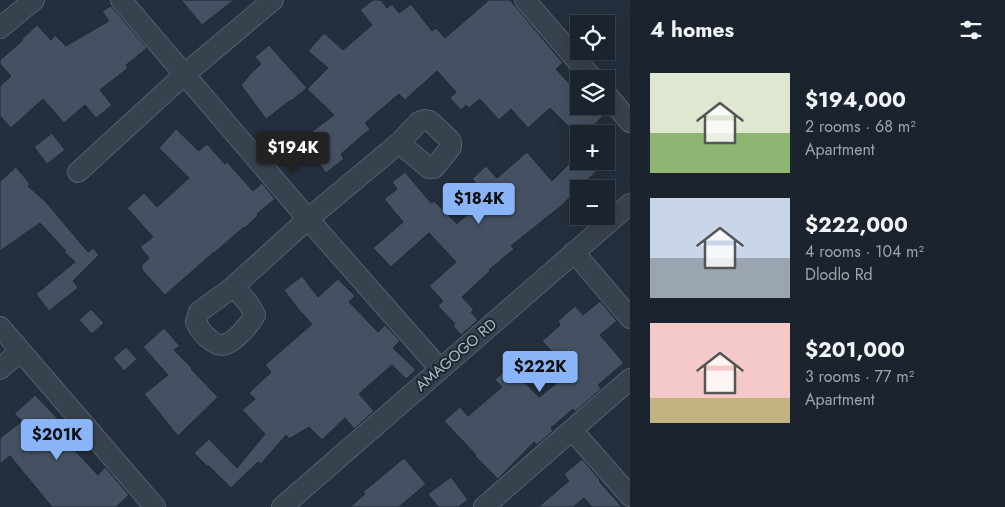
<!DOCTYPE html>
<html lang="en">
<head>
<meta charset="utf-8">
<style>
	:root { --surface:#1b232e; --page:#242b36; --text:#f1f3f6; --muted:#a0a4aa; --line:#39404a; --accent:#8ab4f8 }
	body { margin:0; font-family:Jost,sans-serif; background:var(--page); color:var(--text); height:100vh; display:flex; flex-direction:column; font-size:19px; white-space:nowrap }
	* { box-sizing:border-box; margin:0 }
	p { font-size:16px; color:var(--muted) }
	.icon { flex:none; width:28px; height:28px; fill:none; stroke:currentColor; stroke-width:2; stroke-linecap:round; stroke-linejoin:round }
	.map { position:relative; flex:1; overflow:hidden }
	.side { display:flex; flex-direction:column; background:var(--surface); width:375px }
	.side>* { flex:none }
	.controls { position:absolute; left:570px; top:15px; display:grid; gap:10px }
	.controls a { display:grid; place-items:center; width:45px; height:45px; border-radius:0px; background:var(--surface); box-shadow:0 5px 20px #0002,0 0 0 1px var(--line); font-size:25px }
	.price { position:absolute; translate:-50% -42px; padding:0 11px; border-radius:5px; background:var(--accent); color:#111; font-size:16px; line-height:32px; filter:drop-shadow(0 1px 2px #0008) }
	.price::after { content:''; position:absolute; left:50%; top:30px; width:15px; height:11px; margin-left:-8px; background:inherit; clip-path:polygon(0 0,100% 0,50% 100%) }
	.price.on { background:#222; color:#fff }
	ul { padding:0; list-style:none }
	li { display:flex; align-items:center; gap:15px; height:125px; padding:0 20px }
	li span { display:grid; place-items:center; flex:none; width:140px; height:100px; border-radius:0px; color:#555 }
	li>.icon { margin-inline-start:auto }
	span .icon { width:60px; height:60px; fill:#fffc; stroke-width:1 }
	li b { font-size:21px }
	h2 { display:flex; justify-content:space-between; align-items:center; height:60px; padding:0 20px; font-size:21px }
	main { display:flex; flex:1; min-height:0 }
	.map>svg:first-child { display:block }
	.building { fill:#455162; stroke:#1f2835 }
	.lines { fill:none; stroke-linecap:round; stroke-linejoin:round }
	.street-casing { stroke:#565f6c; stroke-width:22 }
	.street { stroke:#38414e; stroke-width:20 }
	.labels { text-anchor:middle; stroke-width:4; stroke-linejoin:round; paint-order:stroke }
	.street-label { font-size:15px; fill:#b4bcc9; stroke:#1d2633 }
</style>
</head>
<body>
<main>
<div class="map">
<svg width="630" height="507" viewBox="0 0 630 507">
	<rect width="100%" height="100%" fill="#242f3e"/>
	<path class="building" d="M181 0H234L202 25Z
		M373 0H381L387 8 392 4 399 13 411 4 432 31 436 28 445 38 489 0H510L563 63 556 69 579 94V106H601L606 113 585 134H579V137L550 108 528 128 511 109 499 120 480 99 469 108 466 105 461 110 450 98 456 92 437 71 405 100 399 94 365 123 370 129 341 154 344 159 326 173 301 140 334 115 307 89 328 68 308 51 324 33 343 50 372 25 360 10Z
		M111 6 147 48 126 65 128 68 100 90 112 105 96 118 85 105 64 123 43 99 11 128 0 116V86L11 76 0 64V60L23 40 22 39 37 25 51 40 55 35 66 46 109 21 102 11Z
		M269 45 307 88 291 101V100L266 119 241 85 248 77V76L261 64 255 57Z
		M176 129 199 151 207 144 225 164 227 162 253 191 262 183 275 199 257 214 258 215 245 228 244 227 214 253V252L165 295 142 270V265L149 258 140 247 153 237 127 208 144 193 157 207 189 178 159 148Z
		M52 133 65 150 47 164 34 147Z
		M527 152 552 181 572 161H607L566 201V202L511 246 514 249 489 270 490 271 462 297 474 310 471 312 478 320 461 335 453 326 455 324 438 306 443 301 429 286 456 262 429 233 391 267 373 248 403 222 384 199 397 189 392 182 405 172 431 203 434 201 457 224 487 196 472 179 486 166 497 178Z
		M16 167 30 184 28 186 46 202 88 252 93 248 99 255 73 281 78 288 49 311 36 294 75 262 64 252 66 251 40 223 0 251V181Z
		M302 276 318 297 338 279 355 296 349 302 378 332 385 325 400 341 393 348 416 370 406 379 392 365 359 394 374 411 354 429 345 418 322 440 309 427 289 439 286 435 261 464 258 462 231 488 208 465 207 466 194 453 209 439 237 468 265 434 242 410 255 399 249 393 271 372 265 365 312 324 299 310 284 290Z
		M600 301 617 321 600 335 624 363 598 385 601 389 575 412 573 409 551 428 553 431 537 445 534 442 498 479 475 456 476 455 444 421 460 407 468 416 502 387 495 380 509 366 539 397 571 372 542 341 560 325 558 321 575 306 583 315Z
		M91 309 104 323 92 334 79 320Z
		M164 328 180 346 174 350 192 368 191 369 218 397 178 436 144 394 168 375 143 347Z
		M126 347 137 359 124 371 113 358Z
		M35 395 62 423 65 421 78 436 68 443 98 475 105 467 129 495 116 507H52L10 456 0 464V438L22 421 14 414Z
		M404 458 426 484 399 507H350L365 494 363 492Z
		M582 459 600 480 599 481 622 507H592L584 498 573 507H538L569 481 564 474Z
		M451 477 468 500 458 507H438L428 494Z"/>
	<g class="lines">
		<defs>
			<path id="street" d="M121 0 308 219 440 369
				M525 0 593 79
				M0 28 34 0
				M606 94 630 122
				M78 172 185 74 273 0
				M574 252 630 318
				M233 287C242 296 250 303 255 315 249 325 234 344 222 345 216 345 212 341 208 338 202 333 199 329 196 322L199 312 233 287 308 219 399 143 419 122 425 120 430 121 449 139 451 142V147L434 168H429L399 143
				M0 327 155 507
				M0 369 20 351
				M572 430 630 496
				M282 507 630 204
				M484 507 630 379"/>
		</defs>
		<use href="#street" class="street-casing"/>
		<use href="#street" class="street"/>
	</g>
	<g class="labels">
		<g class="street-label">
			<text transform="translate(456 355) rotate(-41)" y="5">AMAGOGO RD</text>
		</g>
	</g>
</svg>
<div class="controls">
<a><svg class="icon" aria-label="locate" viewBox="0 0 24 24"><circle cx="12" cy="12" r="6"/><path d="M12 2v4M12 18v4M2 12h4M18 12h4"/></svg></a>
<a><svg class="icon" aria-label="layers" viewBox="0 0 24 24"><path d="M12 4l9 5-9 5-9-5zM3 14l9 5 9-5"/></svg></a>
<a>+</a>
<a>−</a>
</div>
<b class="price on" style="left:293px;top:174px">$194K</b>
<b class="price" style="left:479px;top:225px">$184K</b>
<b class="price" style="left:540px;top:393px">$222K</b>
<b class="price" style="left:57px;top:461px">$201K</b>
</div>
<section class="side">
<h2>4 homes<svg class="icon" aria-label="filters" viewBox="0 0 24 24"><path d="M4 7h16M4 17h16"/><circle cx="9" cy="7" r="2"/><circle cx="15" cy="17" r="2"/></svg></h2>
<ul>
<li><span style="background:linear-gradient(#dfe7d0 60%,#8fb573 0)"><svg class="icon" aria-label="home" viewBox="0 0 24 24"><path d="M3 11l9-7 9 7M6 9v11h12V9"/></svg></span><div><b>$194,000</b><p>2 rooms · 68 m²</p><p>Apartment</p></div></li>
<li><span style="background:linear-gradient(#c9d6e8 60%,#9aa5b1 0)"><svg class="icon" aria-label="home" viewBox="0 0 24 24"><path d="M3 11l9-7 9 7M6 9v11h12V9"/></svg></span><div><b>$222,000</b><p>4 rooms · 104 m²</p><p>Dlodlo Rd</p></div></li>
<li><span style="background:linear-gradient(#f6c9c9 75%,#c2b280 0)"><svg class="icon" aria-label="home" viewBox="0 0 24 24"><path d="M3 11l9-7 9 7M6 9v11h12V9"/></svg></span><div><b>$201,000</b><p>3 rooms · 77 m²</p><p>Apartment</p></div></li>
</ul>
</section>
</main>
</body>
</html>
